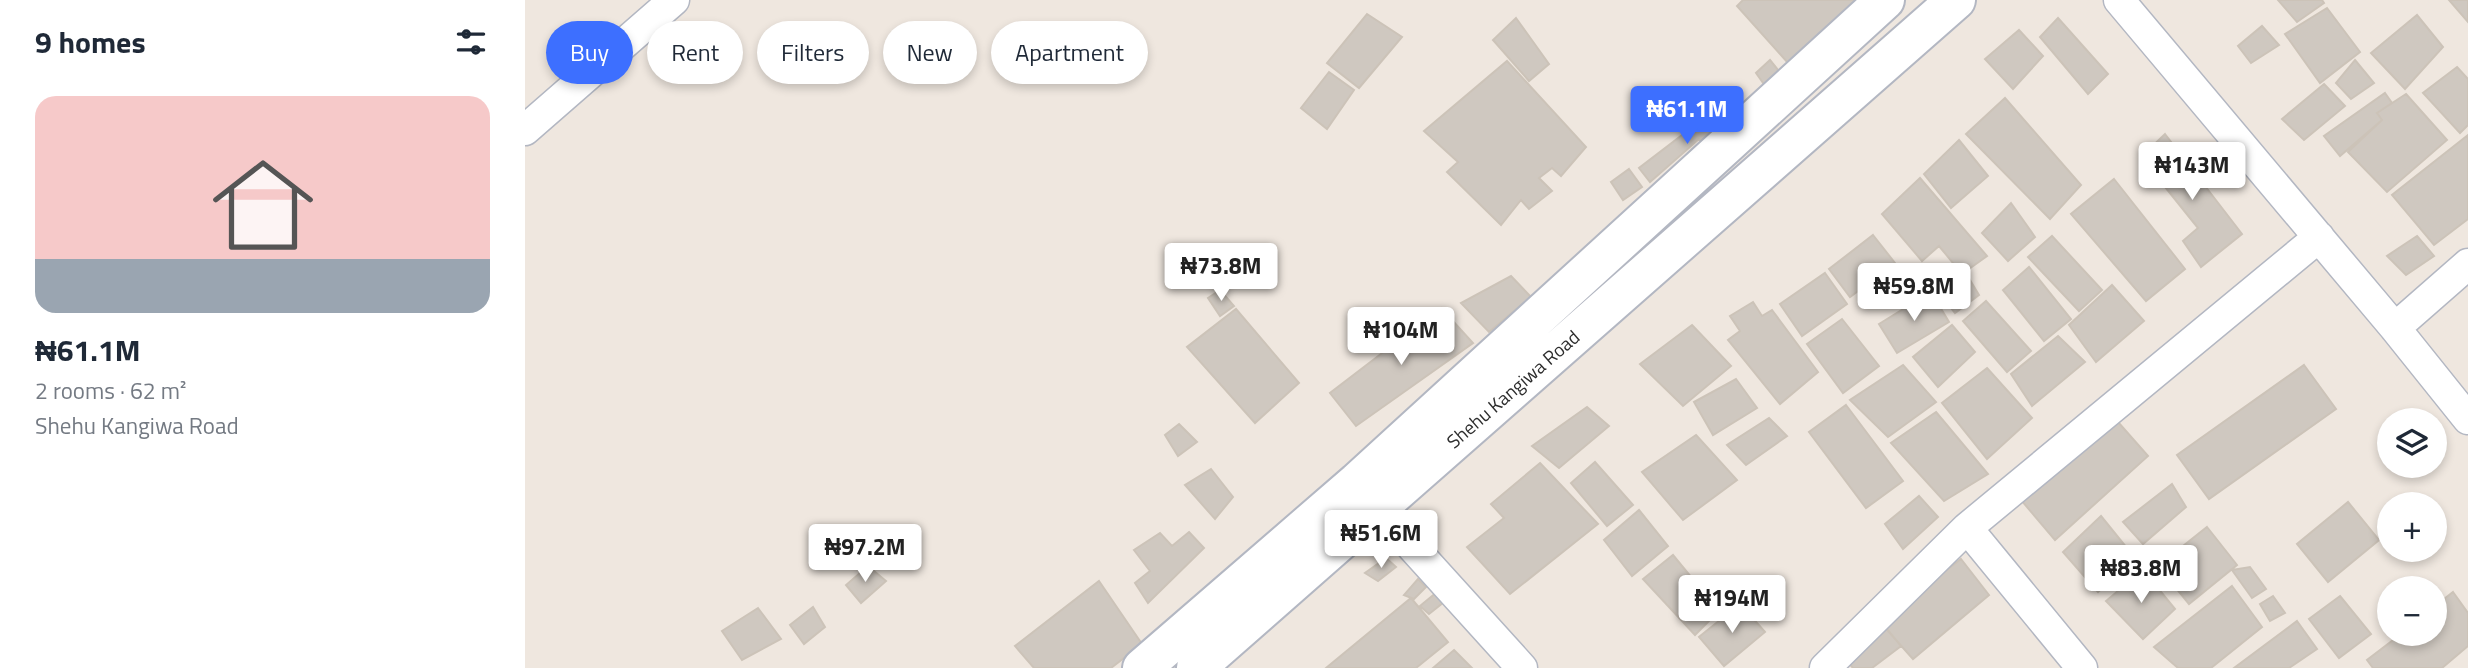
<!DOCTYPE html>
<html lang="en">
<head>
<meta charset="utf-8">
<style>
	:root { --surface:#fff; --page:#f6f6f7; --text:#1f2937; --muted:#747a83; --accent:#3d6fff }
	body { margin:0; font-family:"Titillium Web",sans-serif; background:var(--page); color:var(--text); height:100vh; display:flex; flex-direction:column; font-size:26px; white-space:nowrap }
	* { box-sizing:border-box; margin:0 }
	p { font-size:23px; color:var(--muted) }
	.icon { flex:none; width:38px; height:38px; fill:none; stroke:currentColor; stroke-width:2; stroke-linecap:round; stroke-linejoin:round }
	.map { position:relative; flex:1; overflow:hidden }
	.drawer { display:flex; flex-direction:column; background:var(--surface); width:525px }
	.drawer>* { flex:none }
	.hud { position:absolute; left:21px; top:21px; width:665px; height:63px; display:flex; gap:14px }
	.controls { position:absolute; left:1852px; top:408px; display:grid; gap:14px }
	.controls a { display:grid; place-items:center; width:70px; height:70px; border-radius:50%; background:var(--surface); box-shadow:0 4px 10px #0003; font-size:35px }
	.price { position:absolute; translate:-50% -60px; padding:0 16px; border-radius:7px; background:#fff; color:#222; font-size:23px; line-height:46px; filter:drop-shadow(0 2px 4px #0008) }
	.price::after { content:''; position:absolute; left:50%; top:42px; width:21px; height:16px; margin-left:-10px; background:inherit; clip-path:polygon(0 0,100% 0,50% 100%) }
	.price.current { background:var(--accent); color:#fff }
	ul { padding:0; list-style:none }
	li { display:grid; align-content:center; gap:14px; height:371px; padding:0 35px }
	li span { display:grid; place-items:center; height:217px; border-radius:21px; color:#555 }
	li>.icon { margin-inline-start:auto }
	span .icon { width:126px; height:126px; fill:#fffc; stroke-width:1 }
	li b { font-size:30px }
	h2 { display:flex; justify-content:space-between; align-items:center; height:84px; padding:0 35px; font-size:30px }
	.chip { padding:0 24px; border-radius:32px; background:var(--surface); box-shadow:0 4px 10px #0003; font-size:24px; line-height:63px }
	.chip.current { background:var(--accent); color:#fff }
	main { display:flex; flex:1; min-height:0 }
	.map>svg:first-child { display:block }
	.building { fill:#cfc8c0; stroke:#ccc3b8; stroke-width:2 }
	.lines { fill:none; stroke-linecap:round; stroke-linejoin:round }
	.street-casing { stroke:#b3b7c2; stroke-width:33 }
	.secondary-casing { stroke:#b3b7c2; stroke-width:42 }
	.street { stroke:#fff; stroke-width:30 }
	.secondary { stroke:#fff; stroke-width:38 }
	.labels { text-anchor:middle; stroke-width:5; stroke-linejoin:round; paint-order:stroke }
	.street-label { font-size:19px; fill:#2d2d2d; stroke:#fff }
</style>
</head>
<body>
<main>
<section class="drawer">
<h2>9 homes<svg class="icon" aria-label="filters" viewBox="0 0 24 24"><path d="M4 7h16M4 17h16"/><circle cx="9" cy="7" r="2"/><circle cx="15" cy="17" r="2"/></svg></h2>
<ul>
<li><span style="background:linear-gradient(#f6c9c9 75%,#9aa5b1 0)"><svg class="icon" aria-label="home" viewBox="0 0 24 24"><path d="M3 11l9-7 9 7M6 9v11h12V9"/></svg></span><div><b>₦61.1M</b><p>2 rooms · 62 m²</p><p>Shehu Kangiwa Road</p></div></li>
</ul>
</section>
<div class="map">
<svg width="1943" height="668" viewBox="0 0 1943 668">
	<rect width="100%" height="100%" fill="#efe7df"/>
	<path class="building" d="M1218 0H1331L1343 13 1272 73 1212 6Z
		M1753 0H1797L1799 3 1772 22Z
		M1924 0H1943V22Z
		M1802 8 1835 52 1795 83 1760 34Z
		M842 14 877 37 834 88 802 63Z
		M1892 15 1918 47 1880 89 1846 53Z
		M991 18 1024 64 1004 81 968 40Z
		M1533 18 1583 74 1563 94 1515 37Z
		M1737 26 1754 45 1726 63 1713 46Z
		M1494 30 1518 56 1488 89 1460 59Z
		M1245 60 1258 76 1243 90 1231 73Z
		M1830 60 1849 83 1826 99 1811 83Z
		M982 61 1061 147 1036 176 1027 168 1014 178 1027 191 1004 209 996 200 976 225 922 172 933 162 899 131Z
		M1932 67 1943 79V125L1935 133 1898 93Z
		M804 72 829 90 802 129 776 108Z
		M1799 84 1820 106 1779 140 1757 119Z
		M1860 93 1867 103 1852 113 1857 120 1815 156 1799 136Z
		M1881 94 1922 140 1862 192 1823 152 1857 120 1852 113Z
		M1480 98 1556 185 1525 219 1441 134Z
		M1186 113 1206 139 1186 151 1174 139 1125 182 1114 168Z
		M1640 134 1717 234 1676 267 1658 241 1673 228 1616 157Z
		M1943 135V219L1909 245 1867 195Z
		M1434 140 1463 176 1426 208 1399 174Z
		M1104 169 1117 187 1098 200 1086 182Z
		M1395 178 1462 256 1437 274 1414 246 1397 261 1357 214Z
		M1589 179 1660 269 1621 301 1546 214Z
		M1486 203 1510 237 1483 261 1457 233Z
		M1348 235 1370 263 1325 297 1304 269Z
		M1527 236 1577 290 1554 311 1503 257Z
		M1892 236 1909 256 1881 275 1862 256Z
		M1504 267 1546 319 1519 341 1478 290Z
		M1300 273 1322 304 1277 336 1255 304Z
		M1442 275 1454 295 1430 313 1413 291Z
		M986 276 1006 297 964 332 936 303Z
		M1587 285 1619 321 1571 362 1544 325Z
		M695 290 709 306 695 316 683 298Z
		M1406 292 1424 322 1372 353 1354 324Z
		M1461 301 1506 351 1482 372 1438 321Z
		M1228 302 1237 316 1247 310 1293 372 1255 404 1203 340 1215 331 1205 316Z
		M916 308 948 343 831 426 805 393Z
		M711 309 774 383 730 423 662 347Z
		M1317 319 1354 366 1318 393 1282 344Z
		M1167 325 1206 366 1158 406 1115 364Z
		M1427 325 1450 352 1413 387 1388 357Z
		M1533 336 1560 362 1507 406 1486 374Z
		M1378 365 1411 402 1363 437 1325 400Z
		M1779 365 1811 409 1684 499 1652 455Z
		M1462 368 1507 418 1462 459 1417 403Z
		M1211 379 1232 408 1188 435 1169 402Z
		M1321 405 1378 481 1341 508 1284 432Z
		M1062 407 1084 426 1034 468 1007 446Z
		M1411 412 1463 474 1419 501 1366 443Z
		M1244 418 1262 436 1221 465 1202 445Z
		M1593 422 1623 456 1530 540 1496 500Z
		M654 424 672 442 653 456 640 435Z
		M1171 435 1212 480 1158 520 1117 472Z
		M1070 462 1108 505 1082 526 1046 483Z
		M1015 463 1073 524 985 594 942 547 979 518 966 504Z
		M686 469 708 497 690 519 660 485Z
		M1647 484 1661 507 1618 544 1598 522Z
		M1394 496 1413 517 1378 549 1360 524Z
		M1823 502 1854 540 1803 582 1772 544Z
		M1114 510 1143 546 1107 576 1079 540Z
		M1576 516 1610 558 1573 592 1538 552Z
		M1682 527 1712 565 1664 604 1633 566Z
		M664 532 679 548 623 603 610 583 625 571 609 550 635 533 647 546Z
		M1148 555 1194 611 1170 635 1118 579Z
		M861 558 871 567 853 581 840 573Z
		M1436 559 1464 595 1388 659 1354 621Z
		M343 566 361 581 336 603 321 585Z
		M1725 567 1741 589 1727 598 1707 570Z
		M1618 570 1650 609 1618 639 1581 601Z
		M893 579 901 587 889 599 879 595Z
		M574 581 617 644 586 668H509L490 646Z
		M1707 586 1737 627 1686 668H1653L1629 647Z
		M912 592 919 602 904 614 895 606Z
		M1928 592 1943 613V646L1917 668H1848L1842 660 1876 634H1909V607Z
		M1748 596 1760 613 1745 621 1735 604Z
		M1815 596 1846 634 1814 658 1784 619Z
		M886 598 923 642 891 668H801Z
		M1215 604 1240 632 1199 666 1174 637Z
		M288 607 300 627 279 644 265 625Z
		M233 608 256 639 217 660 197 631Z
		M1772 621 1792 649 1764 668H1709Z
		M1362 629 1376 646 1347 668H1328L1321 660Z
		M929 650 947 668H908Z"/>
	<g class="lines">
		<defs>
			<path id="street" d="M1594 0 1870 328 1943 419
				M0 130 149 0
				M1870 328 1943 264
				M852 508 997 668
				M1442 528 1557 668
				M1300 668 1442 528 1794 237"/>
			<path id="secondary" d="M617 668 832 482 1360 0
				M671 668 1431 0"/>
		</defs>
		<use href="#street" class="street-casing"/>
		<use href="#secondary" class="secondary-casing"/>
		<use href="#street" class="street"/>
		<use href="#secondary" class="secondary"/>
	</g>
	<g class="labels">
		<g class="street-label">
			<text transform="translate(988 389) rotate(-41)" y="7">Shehu Kangiwa Road</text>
		</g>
	</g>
</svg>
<div class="controls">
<a><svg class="icon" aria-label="layers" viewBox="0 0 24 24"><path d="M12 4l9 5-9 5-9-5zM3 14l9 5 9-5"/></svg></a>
<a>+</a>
<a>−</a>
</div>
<b class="price current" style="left:1162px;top:146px">₦61.1M</b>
<b class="price" style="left:1667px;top:202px">₦143M</b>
<b class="price" style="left:696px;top:303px">₦73.8M</b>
<b class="price" style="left:1389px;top:323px">₦59.8M</b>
<b class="price" style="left:876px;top:367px">₦104M</b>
<b class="price" style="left:856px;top:570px">₦51.6M</b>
<b class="price" style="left:340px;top:584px">₦97.2M</b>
<b class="price" style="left:1616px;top:605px">₦83.8M</b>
<b class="price" style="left:1207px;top:635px">₦194M</b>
<div class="hud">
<a class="chip current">Buy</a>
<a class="chip">Rent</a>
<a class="chip">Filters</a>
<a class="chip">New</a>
<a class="chip">Apartment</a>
</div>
</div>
</main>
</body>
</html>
